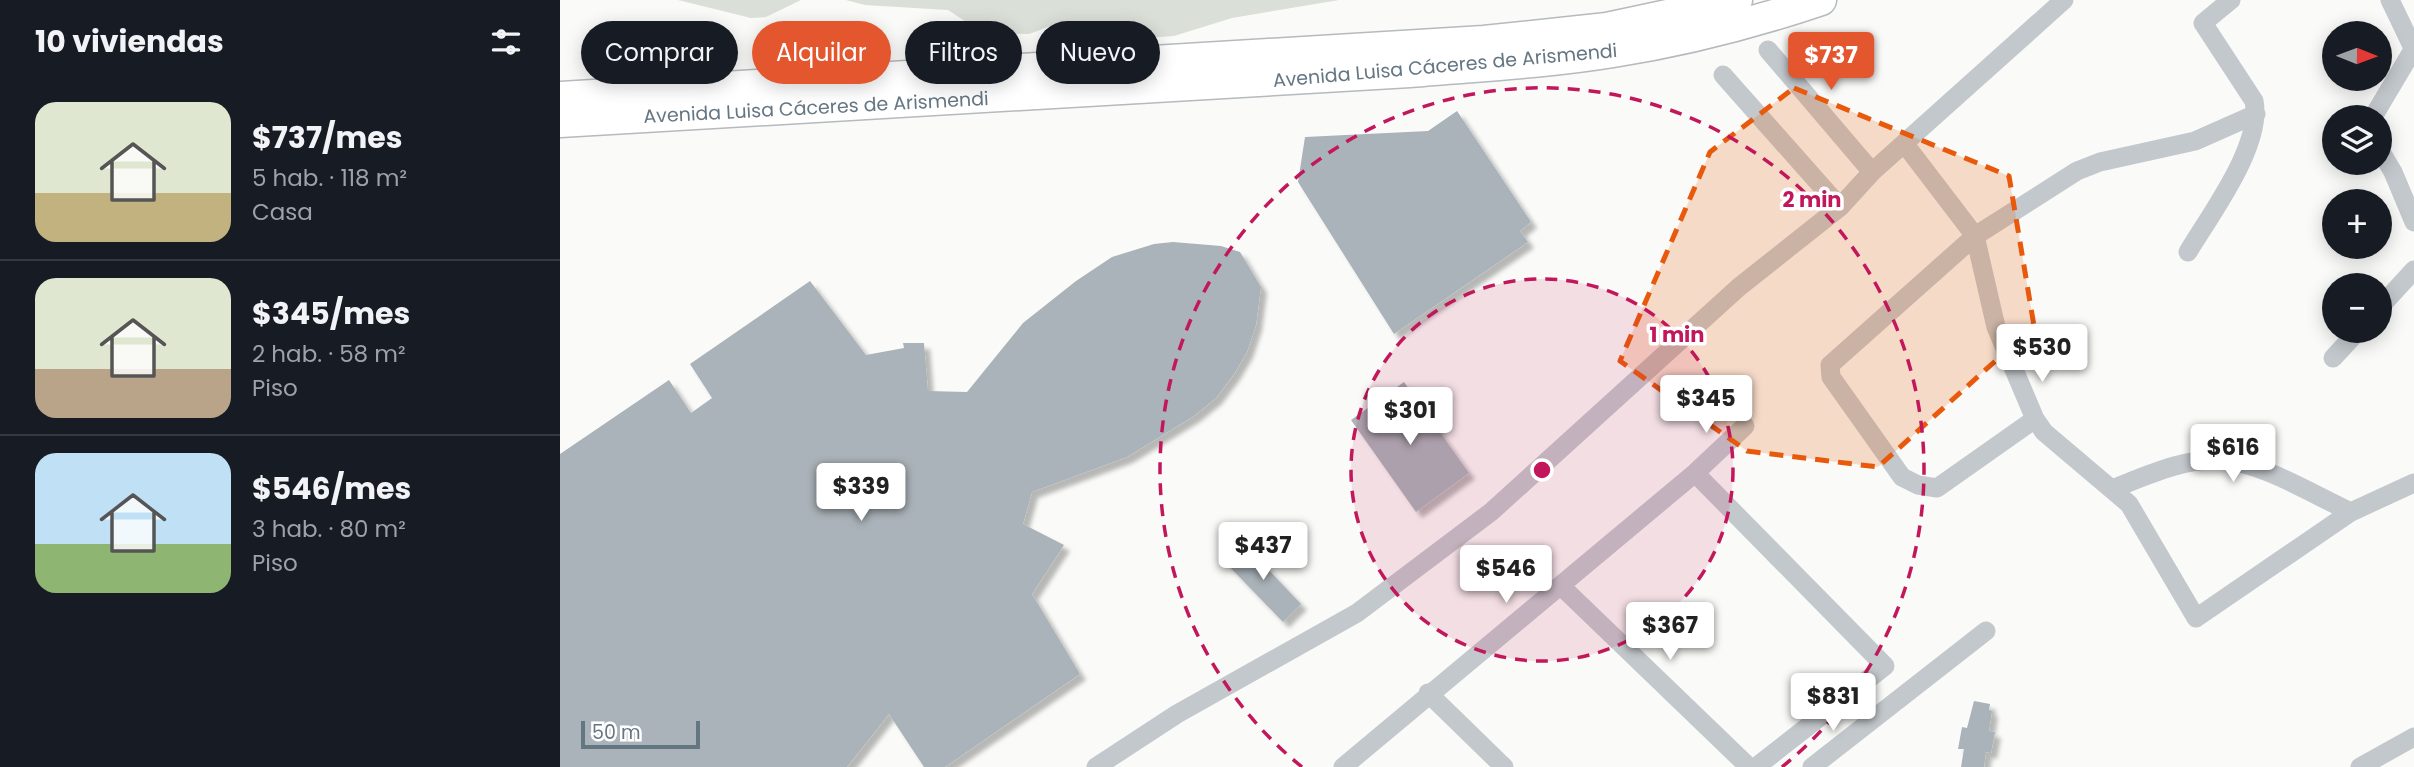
<!DOCTYPE html>
<html lang="es">
<head>
<meta charset="utf-8">
<style>
	:root { --surface:#171b24; --page:#20242c; --text:#f1f3f6; --muted:#9ea1a6; --line:#363941; --accent:#e4572e }
	body { margin:0; font-family:Poppins,sans-serif; background:var(--page); color:var(--text); height:100vh; display:flex; flex-direction:column; font-size:26px; white-space:nowrap }
	* { box-sizing:border-box; margin:0 }
	p { font-size:23px; color:var(--muted) }
	.icon { flex:none; width:38px; height:38px; fill:none; stroke:currentColor; stroke-width:2; stroke-linecap:round; stroke-linejoin:round }
	.map { position:relative; flex:1; overflow:hidden }
	.sheet { display:flex; flex-direction:column; background:var(--surface); width:560px }
	.sheet>* { flex:none }
	.hud { position:absolute; left:21px; top:21px; width:665px; height:63px; display:flex; gap:14px }
	.needle { width:46px; rotate:91deg }
	.fabs { position:absolute; left:1762px; top:21px; display:grid; gap:14px }
	.fabs a { display:grid; place-items:center; width:70px; height:70px; border-radius:50%; background:var(--surface); box-shadow:0 4px 18px #0003; font-size:35px }
	.scale { position:absolute; left:21px; bottom:18px; width:119px; box-sizing:border-box; padding-left:7px; border:4px solid #657683; border-top:0; font-size:19px; line-height:24px; white-space:nowrap; color:#657683; -webkit-text-stroke:5px #fff; paint-order:stroke }
	.price { position:absolute; translate:-50% -60px; padding:0 16px; border-radius:7px; background:#fff; color:#222; font-size:23px; line-height:46px; filter:drop-shadow(0 2px 4px #0008) }
	.price::after { content:''; position:absolute; left:50%; top:42px; width:21px; height:16px; margin-left:-10px; background:inherit; clip-path:polygon(0 0,100% 0,50% 100%) }
	.price.on { background:var(--accent); color:#fff }
	ul { padding:0; list-style:none }
	li { display:flex; align-items:center; gap:21px; height:175px; padding:0 35px }
	li+li { border-top:2px solid var(--line) }
	li span { display:grid; place-items:center; flex:none; width:196px; height:140px; border-radius:21px; color:#555 }
	li>.icon { margin-inline-start:auto }
	span .icon { width:84px; height:84px; fill:#fffc; stroke-width:1 }
	li b { font-size:30px }
	h2 { display:flex; justify-content:space-between; align-items:center; height:84px; padding:0 35px; font-size:30px }
	.tag { padding:0 24px; border-radius:32px; background:var(--surface); box-shadow:0 4px 18px #0003; font-size:24px; line-height:63px }
	.tag.on { background:var(--accent); color:#fff }
	main { display:flex; flex:1; min-height:0 }
	.map>svg:first-child { display:block }
	.green { fill:#dadfd7 }
	.building { fill:#aab3b9; filter:url(#shadow) }
	.lines { fill:none; stroke-linecap:round; stroke-linejoin:round }
	.primary-casing { stroke:#b5babe; stroke-width:33 }
	.street { stroke:#c3c8cc; stroke-width:19 }
	.primary { stroke:#fff; stroke-width:30 }
	.marked { fill:#e8590c; fill-opacity:0.2; stroke:#e8590c; stroke-width:5; stroke-dasharray:14 9; stroke-linejoin:round }
	.ring { fill:none; stroke:#c2185b; stroke-width:3.5; stroke-dasharray:12 9 }
	.labels { text-anchor:middle; stroke-width:7; stroke-linejoin:round; paint-order:stroke }
	.street-label { font-size:19px; fill:#657683; stroke:#fff }
	.centre { fill:#c2185b; stroke:#fff; stroke-width:3.5 }
	.ring-label { font-size:21px; text-anchor:middle; font-weight:bold; fill:#c2185b; stroke:#fff; stroke-width:7; stroke-linejoin:round; paint-order:stroke }
</style>
</head>
<body>
<main>
<section class="sheet">
<h2>10 viviendas<svg class="icon" aria-label="filters" viewBox="0 0 24 24"><path d="M4 7h16M4 17h16"/><circle cx="9" cy="7" r="2"/><circle cx="15" cy="17" r="2"/></svg></h2>
<ul>
<li><span style="background:linear-gradient(#dfe7d0 65%,#c2b280 0)"><svg class="icon" aria-label="home" viewBox="0 0 24 24"><path d="M3 11l9-7 9 7M6 9v11h12V9"/></svg></span><div><b>$737/mes</b><p>5 hab. · 118 m²</p><p>Casa</p></div></li>
<li><span style="background:linear-gradient(#dfe7d0 65%,#b9a48a 0)"><svg class="icon" aria-label="home" viewBox="0 0 24 24"><path d="M3 11l9-7 9 7M6 9v11h12V9"/></svg></span><div><b>$345/mes</b><p>2 hab. · 58 m²</p><p>Piso</p></div></li>
<li><span style="background:linear-gradient(#bfe0f5 65%,#8fb573 0)"><svg class="icon" aria-label="home" viewBox="0 0 24 24"><path d="M3 11l9-7 9 7M6 9v11h12V9"/></svg></span><div><b>$546/mes</b><p>3 hab. · 80 m²</p><p>Piso</p></div></li>
</ul>
</section>
<div class="map">
<svg width="1854" height="767" viewBox="0 0 1854 767">
	<defs>
		<filter id="shadow"><feDropShadow dx="6" dy="6" stdDeviation="2" flood-color="#0004"/></filter>
	</defs>
	<rect width="100%" height="100%" fill="#fafaf8"/>
	<path class="green" d="M118 0H241L206 17 191 18Z
		M286 0H779L672 18 614 36 555 40 540 39 496 24 469 34 423 33 388 10 305 5Z"/>
	<path class="building" d="M897 111 971 222 960 231 968 242 834 334 738 182 745 137 868 131Z
		M613 242 661 246 680 252 701 287 696 325 687 352 674 374 656 398 634 416 567 457 472 492 463 524 504 545 472 594 520 674 385 767H364L329 714 287 767H0V454L109 380 131 413 152 398 130 364 250 281 306 355 344 348 343 343H364L368 391 407 392 463 323 516 281 552 257 594 244Z
		M844 382 909 473 856 512 791 420Z
		M683 543 741 604 723 622 664 561Z
		M1414 701 1430 704 1429 710 1432 711 1429 731 1435 732 1431 753 1426 752 1424 767H1401L1404 749H1398L1402 727 1407 728Z"/>
	<g class="lines">
		<defs>
			<path id="primary" d="M0 97 924 41 1047 28 1177 0
				M0 122 850 72C917 66 986 63 1053 52 1123 41 1193 23 1261 0"/>
		</defs>
		<use href="#primary" class="primary-casing"/>
		<path class="street" d="M1830 0 1853 48
			M1208 50 1312 172
			M1163 75 1280 207
			M1813 117 1854 48
			M1344 143 1415 236 1436 327 1475 419 1484 432 1569 504 1636 618 1791 512 1854 483
			M1820 150 1833 172 1854 222
			M1628 252C1650 215 1703 145 1694 101L1643 23 1671 0
			M1820 307 1854 270
			M1773 358 1798 331
			M1475 419 1377 488 1358 485 1342 477 1271 377 1270 365 1415 236 1517 171 1540 162 1635 141 1696 114
			M1135 473 1325 666 1196 767
			M1552 489C1586 476 1623 458 1661 460 1701 462 1754 495 1791 512
			M1002 587 1189 767
			M868 693 944 767
			M536 767 617 714 797 613 931 512 1179 287 1280 207 1312 172 1504 0
			M783 767 1135 473 1185 426
			M1252 767 1426 631
			M1800 767 1854 737"/>
		<use href="#primary" class="primary"/>
	</g>
	<path class="marked" d="M1234 88 1449 176 1474 326 1318 467 1187 451 1060 361 1150 152Z"/>
	<circle cx="982" cy="470" r="191" fill="#c2185b" fill-opacity=".12"/>
	<g class="ring">
		<circle cx="982" cy="470" r="191"/>
		<path d="M742 767A382 382 0 1 1 1222 767"/>
	</g>
	<g class="labels">
		<g class="street-label">
			<text transform="translate(885 65) rotate(-5)" y="7">Avenida Luisa Cáceres de Arismendi</text>
			<text transform="translate(256 107) rotate(-3)" y="7">Avenida Luisa Cáceres de Arismendi</text>
		</g>
	</g>
	<circle cx="982" cy="470" r="10" class="centre"/>
	<g class="ring-label">
		<text x="1252" y="207">2 min</text>
		<text x="1117" y="342">1 min</text>
	</g>
</svg>
<div class="fabs">
<a><svg class="needle" viewBox="-14 -14 28 28"><path d="M0-13l5 13h-10z" fill="#e53935"/><path d="M0 13l5-13h-10z" fill="#9ea1a6"/></svg></a>
<a><svg class="icon" aria-label="layers" viewBox="0 0 24 24"><path d="M12 4l9 5-9 5-9-5zM3 14l9 5 9-5"/></svg></a>
<a>+</a>
<a>−</a>
</div>
<div class="scale">50 m</div>
<b class="price on" style="left:1271px;top:92px">$737</b>
<b class="price" style="left:1482px;top:384px">$530</b>
<b class="price" style="left:1146px;top:435px">$345</b>
<b class="price" style="left:850px;top:447px">$301</b>
<b class="price" style="left:1673px;top:484px">$616</b>
<b class="price" style="left:301px;top:523px">$339</b>
<b class="price" style="left:703px;top:582px">$437</b>
<b class="price" style="left:946px;top:605px">$546</b>
<b class="price" style="left:1110px;top:662px">$367</b>
<b class="price" style="left:1273px;top:733px">$831</b>
<div class="hud">
<a class="tag">Comprar</a>
<a class="tag on">Alquilar</a>
<a class="tag">Filtros</a>
<a class="tag">Nuevo</a>
</div>
</div>
</main>
</body>
</html>
